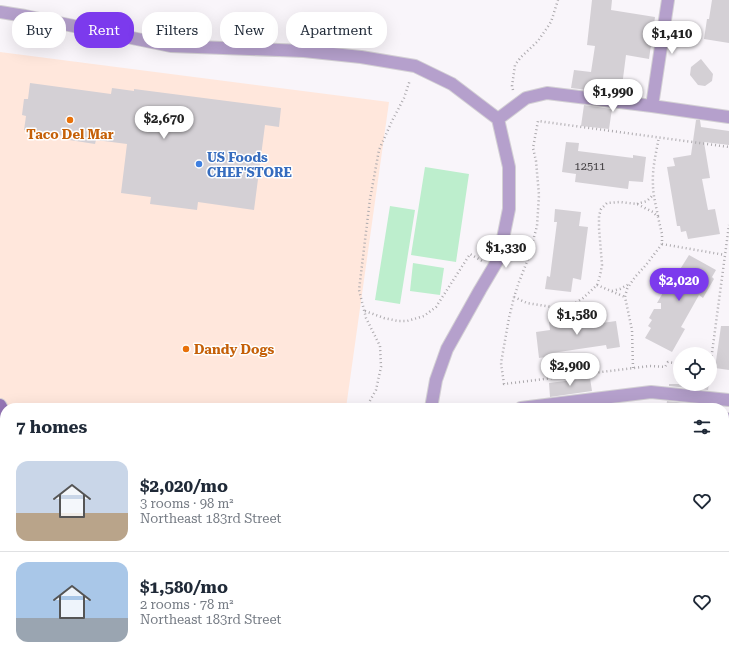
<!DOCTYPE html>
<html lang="en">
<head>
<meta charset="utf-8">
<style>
	:root { --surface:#fff; --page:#f2f2f3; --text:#1f2937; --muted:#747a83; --line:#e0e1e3; --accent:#7c3aed }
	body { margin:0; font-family:"Roboto Serif",serif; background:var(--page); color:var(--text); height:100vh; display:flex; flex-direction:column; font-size:15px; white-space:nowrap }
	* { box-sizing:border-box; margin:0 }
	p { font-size:13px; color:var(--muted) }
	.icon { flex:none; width:22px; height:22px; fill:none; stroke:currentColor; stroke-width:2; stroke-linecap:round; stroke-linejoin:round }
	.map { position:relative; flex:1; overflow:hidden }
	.details { position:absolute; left:0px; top:403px; width:729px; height:256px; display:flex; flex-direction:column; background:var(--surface); border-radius:16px 16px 0 0; box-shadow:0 4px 16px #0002 }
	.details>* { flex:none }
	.top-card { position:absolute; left:12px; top:12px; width:400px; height:36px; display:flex; gap:8px }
	.controls { position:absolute; left:673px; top:347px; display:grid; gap:8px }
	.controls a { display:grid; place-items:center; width:44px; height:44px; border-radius:50%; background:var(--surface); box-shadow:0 4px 16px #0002; font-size:20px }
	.price { position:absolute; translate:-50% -34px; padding:0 9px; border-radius:14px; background:#fff; color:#222; font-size:13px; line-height:26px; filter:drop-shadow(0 1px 2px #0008) }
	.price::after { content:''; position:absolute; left:50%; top:24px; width:12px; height:9px; margin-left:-6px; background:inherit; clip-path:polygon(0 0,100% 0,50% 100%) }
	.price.current { background:var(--accent); color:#fff }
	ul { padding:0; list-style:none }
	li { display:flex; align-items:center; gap:12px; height:100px; padding:0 16px }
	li+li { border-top:1px solid var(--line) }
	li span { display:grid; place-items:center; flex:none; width:112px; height:80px; border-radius:12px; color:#555 }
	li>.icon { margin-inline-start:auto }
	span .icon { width:48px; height:48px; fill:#fffc; stroke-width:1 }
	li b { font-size:17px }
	h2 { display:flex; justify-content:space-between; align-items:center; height:48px; padding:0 16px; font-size:17px }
	.chip { padding:0 14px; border-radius:16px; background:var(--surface); box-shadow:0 4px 16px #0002; font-size:14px; line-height:36px }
	.chip.current { background:var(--accent); color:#fff }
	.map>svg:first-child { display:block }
	.commercial { fill:#ffe7dc }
	.green { fill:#bdeecd }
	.building { fill:#d4d0d5 }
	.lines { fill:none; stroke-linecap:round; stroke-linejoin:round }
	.minor-casing { stroke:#d3d0d4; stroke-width:14 }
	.secondary-casing { stroke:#d3d0d4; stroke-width:14 }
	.path { stroke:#aca9ad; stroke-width:2.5; stroke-dasharray:1 3; stroke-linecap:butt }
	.minor { stroke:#b5a0cc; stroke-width:12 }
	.secondary { stroke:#9576b6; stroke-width:12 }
	.food-dot { fill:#e8710a; stroke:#fff; stroke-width:1.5 }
	.shop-dot { fill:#3f7fe0; stroke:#fff; stroke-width:1.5 }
	.labels { text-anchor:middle; stroke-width:3; stroke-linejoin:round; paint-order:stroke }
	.number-label { font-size:11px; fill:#403d40 }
	.food-label { font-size:13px; font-weight:bold; fill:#c56008; stroke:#fff }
	.shop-label { font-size:13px; font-weight:bold; fill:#366cbe; stroke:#fff; text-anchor:start }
</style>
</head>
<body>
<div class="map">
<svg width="729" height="659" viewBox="0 0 729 659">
	<rect width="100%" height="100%" fill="#f9f5fa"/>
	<path class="commercial" d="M0 52 389 102 346 408H5V654H404L438 659H0Z"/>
	<path class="green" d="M425 167 469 174 456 262 411 255Z
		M390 206 415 210 400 304 375 300Z
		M413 263 444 268 440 295 410 291Z"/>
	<path class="building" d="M592 0H612L611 10 655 17 649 59 626 55 621 94 571 88 574 70 591 72 595 46 587 45Z
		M712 0H729V43L704 39 707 19H709Z
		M701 59 713 74 712 81 705 86 698 85 690 75 691 67Z
		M30 83 111 94 112 88 134 91V89L281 108 279 127 265 125 254 210 198 202 197 210 150 204 151 197 121 193 127 144 96 140 95 144 63 139 64 136 24 130 26 116 22 115 24 99H28Z
		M584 105 612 109 609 129 581 126Z
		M696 120H700L701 127 729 131V145L704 142 710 178 702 179 708 210 715 209 720 234 688 239 686 231 681 232 680 226H677L667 167 675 166 673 158 691 155Z
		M566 142 579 143 578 151 633 158V155L646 157 643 182 629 181 628 189 575 182 576 174 562 172Z
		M555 209 581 212 579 226 588 227 581 280 573 278 571 292 545 289 547 276 550 277 557 222H554Z
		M689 255 716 270 712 277 714 279 703 298 699 295 681 327 685 329 672 352 645 338 651 328 648 326 652 320 649 318 654 309H661V303H657L676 270 679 271Z
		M601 315 602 323 616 321 620 347 607 349 606 345 552 353V356L539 358 536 332 550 330 549 322Z
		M721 326H729V370L715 368Z
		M590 378 592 391 550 397 549 383Z
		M669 384H709L708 390 669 386Z
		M667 401 706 405V408H666Z"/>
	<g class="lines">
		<defs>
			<path id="minor" d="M0 12 25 16 171 46 304 51 361 57 415 66 452 84 498 119
				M652 106 668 0
				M498 119 526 98 547 93 652 106 729 117
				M431 408 436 380 447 349 480 290 499 258 509 209V167L498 119
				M521 408 651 392 729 400
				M724 459 729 419
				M724 511 729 512
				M724 649 728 659
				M675 659 676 654"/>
			<path id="secondary" d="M0 405 5 414
				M176 654 180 659"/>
		</defs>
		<use href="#minor" class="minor-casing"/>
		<use href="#secondary" class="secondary-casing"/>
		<path class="path" d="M513 90 512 86 515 65 521 57 538 41 551 22 558 0
			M637 204 647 201 653 195
			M658 216C656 206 653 195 653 185 652 169 656 153 659 137
			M662 244 725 255
			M597 285 625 297
			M612 291 620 289 629 284
			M514 297 527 303 552 307 574 304 583 298 597 285 600 276 602 265 599 228V216L601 209 607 203 620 202 637 204 653 212 658 217 662 234V244L646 265 635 277 627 289 625 297 632 330 633 368
			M365 311 384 318 398 321H407L424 316 436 307 470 254 482 261
			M680 364 668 362 665 367 650 366 504 384 501 363 509 318 514 297 519 282 528 259 537 226 539 195 536 161 533 148 538 121 729 147
			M710 368 729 225
			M366 408 376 390 381 367 380 346 366 318 359 290 370 199 379 150 392 121 404 98 410 80
			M724 602 726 607 729 610
			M565 654 609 659"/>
		<use href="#minor" class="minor"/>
		<use href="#secondary" class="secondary"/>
	</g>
	<g class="food-dot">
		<circle cx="70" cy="120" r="4"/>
		<circle cx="186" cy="349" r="4"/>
	</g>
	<circle class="shop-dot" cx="199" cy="164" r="4"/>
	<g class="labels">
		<g class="number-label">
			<text x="590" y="170">12511</text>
		</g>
		<g class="food-label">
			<text x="70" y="139">Taco Del Mar</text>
			<text x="194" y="354" text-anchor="start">Dandy Dogs</text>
		</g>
		<g class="shop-label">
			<text x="207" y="162">US Foods<tspan x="207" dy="15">CHEF'STORE</tspan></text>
		</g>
	</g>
</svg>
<div class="controls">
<a><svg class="icon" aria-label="locate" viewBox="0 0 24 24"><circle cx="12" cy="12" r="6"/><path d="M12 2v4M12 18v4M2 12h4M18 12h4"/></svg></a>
</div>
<b class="price" style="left:672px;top:55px">$1,410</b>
<b class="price" style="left:613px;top:113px">$1,990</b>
<b class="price" style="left:164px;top:140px">$2,670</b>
<b class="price" style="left:506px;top:269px">$1,330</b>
<b class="price current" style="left:679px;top:302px">$2,020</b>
<b class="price" style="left:577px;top:336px">$1,580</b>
<b class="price" style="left:570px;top:387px">$2,900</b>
<div class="top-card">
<a class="chip">Buy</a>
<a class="chip current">Rent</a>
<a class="chip">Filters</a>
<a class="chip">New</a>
<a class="chip">Apartment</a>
</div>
<section class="details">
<h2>7 homes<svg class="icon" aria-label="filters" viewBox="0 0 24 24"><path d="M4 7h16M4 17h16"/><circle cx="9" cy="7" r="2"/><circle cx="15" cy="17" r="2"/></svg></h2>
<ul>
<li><span style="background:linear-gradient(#c9d6e8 65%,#b9a48a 0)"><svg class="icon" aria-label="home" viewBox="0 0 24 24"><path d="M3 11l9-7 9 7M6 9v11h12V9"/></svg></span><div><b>$2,020/mo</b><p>3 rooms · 98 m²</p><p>Northeast 183rd Street</p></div><svg class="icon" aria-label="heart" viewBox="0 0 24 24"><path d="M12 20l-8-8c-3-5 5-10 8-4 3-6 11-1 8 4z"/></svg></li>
<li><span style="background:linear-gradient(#a9c7e8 70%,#9aa5b1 0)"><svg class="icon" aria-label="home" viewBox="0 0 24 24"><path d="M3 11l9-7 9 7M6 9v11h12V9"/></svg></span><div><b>$1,580/mo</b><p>2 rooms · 78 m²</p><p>Northeast 183rd Street</p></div><svg class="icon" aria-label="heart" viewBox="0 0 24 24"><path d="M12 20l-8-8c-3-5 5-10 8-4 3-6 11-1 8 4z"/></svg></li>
</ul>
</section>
</div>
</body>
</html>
